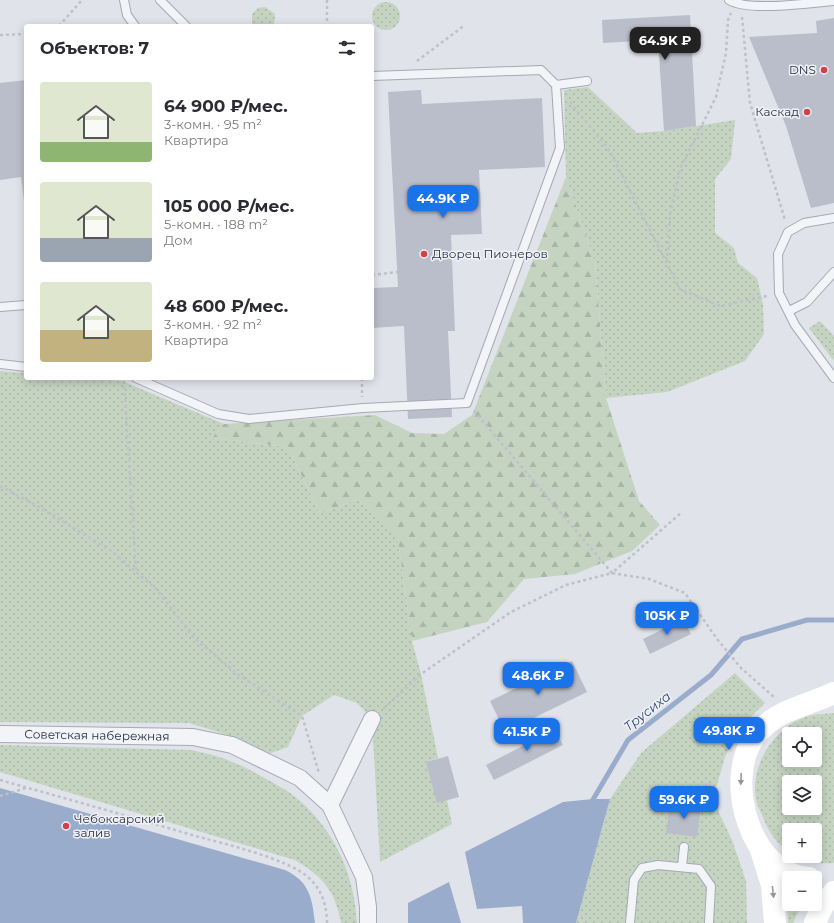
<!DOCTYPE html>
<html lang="ru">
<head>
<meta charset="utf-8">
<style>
	:root { --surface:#fff; --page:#f7f7f7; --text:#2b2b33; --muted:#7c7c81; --accent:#1a73e8 }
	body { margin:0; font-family:Montserrat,sans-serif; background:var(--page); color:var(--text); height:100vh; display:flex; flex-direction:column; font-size:15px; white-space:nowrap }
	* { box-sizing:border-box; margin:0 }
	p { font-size:13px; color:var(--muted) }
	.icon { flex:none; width:22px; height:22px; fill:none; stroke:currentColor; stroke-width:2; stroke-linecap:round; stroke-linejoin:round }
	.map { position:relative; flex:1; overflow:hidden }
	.side { position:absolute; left:24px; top:24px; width:350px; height:356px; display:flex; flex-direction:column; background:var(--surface); border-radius:4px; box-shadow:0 2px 10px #0003 }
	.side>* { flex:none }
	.tools { position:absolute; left:782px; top:727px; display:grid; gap:8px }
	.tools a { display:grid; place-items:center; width:40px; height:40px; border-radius:4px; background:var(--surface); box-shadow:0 2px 10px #0003; font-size:20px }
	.price { position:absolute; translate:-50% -34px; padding:0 9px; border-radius:8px; background:var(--accent); color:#fff; font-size:13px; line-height:26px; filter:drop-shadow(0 1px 2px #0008) }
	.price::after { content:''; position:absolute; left:50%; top:24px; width:12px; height:9px; margin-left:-6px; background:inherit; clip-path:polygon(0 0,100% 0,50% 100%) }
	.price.on { background:#222; color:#fff }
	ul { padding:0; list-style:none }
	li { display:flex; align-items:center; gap:12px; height:100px; padding:0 16px }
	li span { display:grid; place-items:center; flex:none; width:112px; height:80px; border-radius:4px; color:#555 }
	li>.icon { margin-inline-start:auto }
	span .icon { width:48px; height:48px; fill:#fffc; stroke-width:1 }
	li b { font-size:17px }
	h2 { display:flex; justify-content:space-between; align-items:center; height:48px; padding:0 16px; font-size:17px }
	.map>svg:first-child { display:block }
	.grass { fill:url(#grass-dots); fill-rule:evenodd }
	.forest { fill:url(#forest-firs) }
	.water { fill:#9aaccb }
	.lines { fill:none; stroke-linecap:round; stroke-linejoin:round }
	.stream { stroke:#9aaccb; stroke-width:5 }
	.building { fill:#babeca }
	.lane-casing { stroke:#a5a9b4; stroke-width:10 }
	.street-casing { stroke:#a5a9b4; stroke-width:18 }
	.path { stroke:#bec1c9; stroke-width:2.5; stroke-dasharray:3 3; stroke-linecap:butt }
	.lane { stroke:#f3f4f8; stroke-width:8 }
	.street { stroke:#f3f4f8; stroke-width:16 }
	.secondary { stroke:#fff; stroke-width:22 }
	.oneway { fill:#9497a0 }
	.poi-dot { fill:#d24146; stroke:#f0f2f7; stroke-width:1.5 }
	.labels { text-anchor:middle; stroke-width:3; stroke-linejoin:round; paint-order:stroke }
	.poi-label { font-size:12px; fill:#282f42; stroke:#f0f2f7; text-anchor:end }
	.street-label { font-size:12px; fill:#282f42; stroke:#f0f2f7 }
	.water-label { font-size:13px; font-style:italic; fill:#314877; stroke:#f0f2f7 }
</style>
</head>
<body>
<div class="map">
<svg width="834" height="923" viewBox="0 0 834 923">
	<defs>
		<pattern id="grass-dots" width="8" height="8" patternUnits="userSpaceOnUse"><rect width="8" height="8" fill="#c4d4c1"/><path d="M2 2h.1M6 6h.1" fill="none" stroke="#a8b6a7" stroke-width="1.8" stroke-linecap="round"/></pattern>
		<pattern id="forest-firs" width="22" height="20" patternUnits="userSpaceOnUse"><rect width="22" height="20" fill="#c4d4c1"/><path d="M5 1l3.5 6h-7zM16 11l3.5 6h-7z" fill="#a8b6a7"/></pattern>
	</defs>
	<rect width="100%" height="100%" fill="#e0e3ea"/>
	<path class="grass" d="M372 16a14 14 0 1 1 28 0a14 14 0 1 1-28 0Z
		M265 7 275 14 274 26H252V14L258 8Z
		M588 87 637 133 664 131 735 120 731 159 715 179V233L734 248 738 263 757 278 763 304 764 334 745 361 667 392 606 398 595 262 566 177 564 90Z
		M820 321 834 336V361L809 328Z
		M0 371 26 373V378H84L122 381 224 424 212 438 288 447 320 514 357 499 398 540 412 641 421 674 438 758 426 762 447 800 452 824 380 862 372 719 357 703 334 695 302 716 288 747 268 754 228 735 189 723 0 722Z
		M735 673 765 703 738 729 725 757 716 788 719 813 732 840 746 881 747 923H576L610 799 641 753Z
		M834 713V863C821 864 809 863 798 856H815V830H789V851C775 843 767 829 762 815 760 810 757 805 756 800 749 764 777 723 812 715 819 714 827 714 834 713ZM789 734H815V760H789ZM789 782H815V808H789Z
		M0 745 190 750C218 755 236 762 261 776 273 783 288 790 299 800 336 833 354 874 357 923H341C335 890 323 877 295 860L0 772Z
		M786 887 789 888V904H802L793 923H788Z"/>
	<path class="forest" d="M566 177 595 262 606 398 639 501 660 525 632 551 575 574 524 579 487 622 412 641 398 540 357 499 320 514 288 447 212 438 224 424 375 415 412 433 444 434 472 415Z"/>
	<path class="water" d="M0 788 285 870C310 882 312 898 315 923H0Z
		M593 799H610L576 923H523L522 906 477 909 465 852 563 802Z
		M449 882 461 923H408V903Z"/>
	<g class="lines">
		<path class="stream" d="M591 803 628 740 711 675 742 639 807 620H834"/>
	</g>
	<path class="building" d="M690 15 696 126 664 131 658 40 603 43 602 20Z
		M834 18V203L811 208 786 126 749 37 817 33 816 21Z
		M26 80V209H25L21 177 0 180V83Z
		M421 90 422 104 542 98 545 167 479 170 482 234 451 235 455 331H448L452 417 408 419 404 326 372 328V288L398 287 388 92Z
		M683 619 691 634 650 654 643 639Z
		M572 661 587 692 505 732 490 701Z
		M549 719 563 745 494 780 486 765 542 736 537 725Z
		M448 756 459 797 437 803 426 762Z
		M670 802 701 806 697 837 666 833Z"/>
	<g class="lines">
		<defs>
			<path id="lane" d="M124 0 127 15 135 26
				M160 0 186 26
				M729 0C749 12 809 3 834 1
				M556 85 587 81
				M834 218 804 223 788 232 778 254 779 293 795 325 834 378
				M0 307 26 305
				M789 311 807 302 834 272
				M0 364 26 367
				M136 378 218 414 249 419 363 408 467 403 560 148 556 85 541 70 372 76
				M682 867 684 847
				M630 923 634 880 642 868 658 865 699 869 711 886 709 923"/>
			<g id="street">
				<path id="s1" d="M0 734 193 737 232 745 300 778 330 805 364 877 368 907V923"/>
				<path d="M330 805 372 719"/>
			</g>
		</defs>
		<use href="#lane" class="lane-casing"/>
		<use href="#street" class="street-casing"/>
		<path class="path" d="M327 0V26
			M742 17 750 103 785 220
			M59 26 82 0
			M0 35 26 34
			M417 61 465 25
			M570 102 609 150 680 289 720 306 767 296
			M667 262 670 215 680 169 716 97 726 53 728 20 731 13
			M372 275 398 272
			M362 378V397
			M124 381 136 572
			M474 411 612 573 681 513
			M0 486 39 507 113 552 157 590 194 638 239 675 302 716 319 773
			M383 709 421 674 511 612 566 585 612 573 649 579 685 593 717 639 741 668 775 698
			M0 780C64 798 128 816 192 835 221 843 291 859 310 879 322 890 327 907 327 923
			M0 796 26 788"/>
		<use href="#lane" class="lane"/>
		<use href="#street" class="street"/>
		<path class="secondary" d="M761 850 772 885 775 923
			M809 878C750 875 723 779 755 736 776 709 805 707 834 693
			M815 923 822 907 834 892"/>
	</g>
	<defs><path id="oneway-solid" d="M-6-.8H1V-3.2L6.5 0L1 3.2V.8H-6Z"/></defs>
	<g class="oneway">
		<use href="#oneway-solid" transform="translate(741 779) rotate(92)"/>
		<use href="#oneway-solid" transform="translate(773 892) rotate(84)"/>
	</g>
	<g class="poi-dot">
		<circle cx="824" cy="70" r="4"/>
		<circle cx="807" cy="112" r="4"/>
		<circle cx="424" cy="254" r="4"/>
		<circle cx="66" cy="826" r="4"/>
	</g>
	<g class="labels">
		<g class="poi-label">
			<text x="816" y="74">DNS</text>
			<text x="799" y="116">Каскад</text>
			<text x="432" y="258" text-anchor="start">Дворец Пионеров</text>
			<text x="74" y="823" text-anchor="start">Чебоксарский<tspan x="74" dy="14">залив</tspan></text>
		</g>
		<g class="street-label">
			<text dy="4" stroke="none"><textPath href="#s1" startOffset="97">Советская набережная</textPath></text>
		</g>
		<g class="water-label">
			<text transform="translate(647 711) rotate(-38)" y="5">Трусиха</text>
		</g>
	</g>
</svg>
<div class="tools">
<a><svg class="icon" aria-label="locate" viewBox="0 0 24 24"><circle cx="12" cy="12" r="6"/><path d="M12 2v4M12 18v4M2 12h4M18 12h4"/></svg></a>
<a><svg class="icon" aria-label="layers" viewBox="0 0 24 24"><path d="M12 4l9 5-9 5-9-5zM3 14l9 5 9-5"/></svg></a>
<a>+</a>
<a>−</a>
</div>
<b class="price on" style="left:665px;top:61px">64.9K ₽</b>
<b class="price" style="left:443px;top:219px">44.9K ₽</b>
<b class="price" style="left:667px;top:636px">105K ₽</b>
<b class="price" style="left:538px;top:696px">48.6K ₽</b>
<b class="price" style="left:729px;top:751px">49.8K ₽</b>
<b class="price" style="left:527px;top:752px">41.5K ₽</b>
<b class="price" style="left:684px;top:820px">59.6K ₽</b>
<section class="side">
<h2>Объектов: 7<svg class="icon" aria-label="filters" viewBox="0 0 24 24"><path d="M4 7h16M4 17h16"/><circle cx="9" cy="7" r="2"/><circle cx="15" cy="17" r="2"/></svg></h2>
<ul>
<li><span style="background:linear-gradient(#dfe7d0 75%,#8fb573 0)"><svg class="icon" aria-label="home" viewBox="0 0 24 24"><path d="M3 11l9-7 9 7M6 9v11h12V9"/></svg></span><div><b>64 900 ₽/мес.</b><p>3-комн. · 95 m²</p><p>Квартира</p></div></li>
<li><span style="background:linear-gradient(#dfe7d0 70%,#9aa5b1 0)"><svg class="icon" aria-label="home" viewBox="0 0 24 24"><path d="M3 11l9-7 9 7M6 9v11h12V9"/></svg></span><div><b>105 000 ₽/мес.</b><p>5-комн. · 188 m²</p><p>Дом</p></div></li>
<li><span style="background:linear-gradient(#dfe7d0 60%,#c2b280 0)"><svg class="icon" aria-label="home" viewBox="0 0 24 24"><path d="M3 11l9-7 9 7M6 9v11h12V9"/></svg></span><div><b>48 600 ₽/мес.</b><p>3-комн. · 92 m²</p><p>Квартира</p></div></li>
</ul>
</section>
</div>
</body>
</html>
